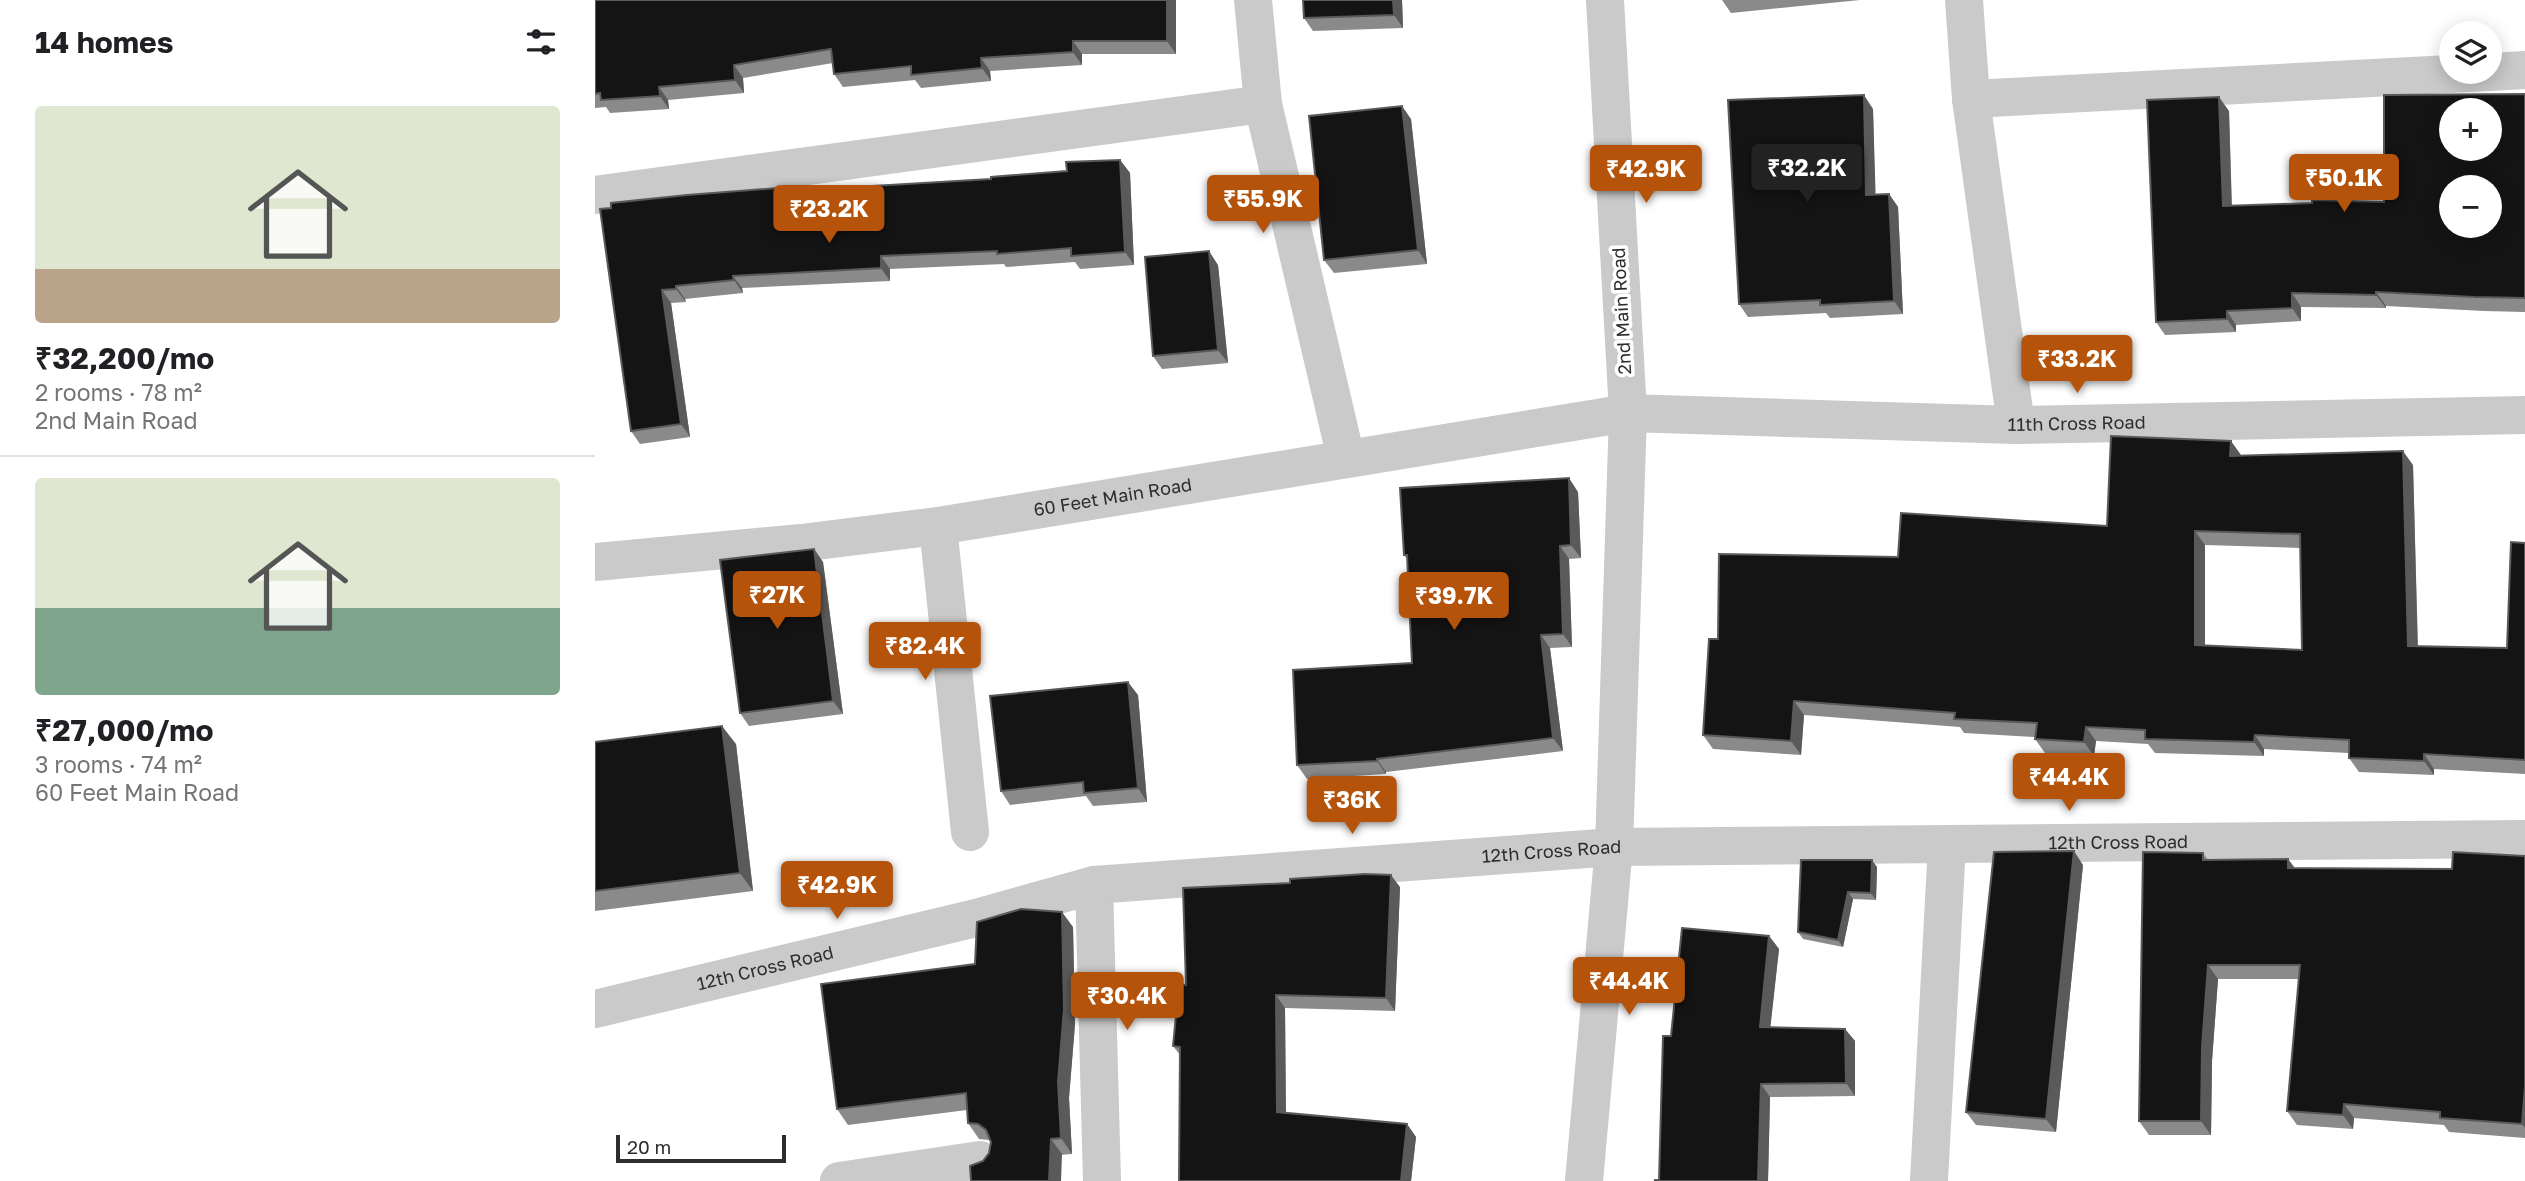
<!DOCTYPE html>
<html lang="en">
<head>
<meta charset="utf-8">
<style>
	:root { --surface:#fff; --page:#f6f6f6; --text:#202124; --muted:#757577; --line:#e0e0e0; --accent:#b45309 }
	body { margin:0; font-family:"Golos Text",sans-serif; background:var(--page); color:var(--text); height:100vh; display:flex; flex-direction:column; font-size:26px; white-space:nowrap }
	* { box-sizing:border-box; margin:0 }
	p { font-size:23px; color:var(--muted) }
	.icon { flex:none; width:38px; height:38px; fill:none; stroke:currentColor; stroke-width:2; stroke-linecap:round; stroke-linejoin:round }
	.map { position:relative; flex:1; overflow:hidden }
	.sheet { display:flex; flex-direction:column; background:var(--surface); width:595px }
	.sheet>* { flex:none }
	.tools { position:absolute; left:1844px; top:21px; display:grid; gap:14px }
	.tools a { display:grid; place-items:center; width:63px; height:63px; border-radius:50%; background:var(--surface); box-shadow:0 4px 18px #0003; font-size:35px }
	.scale { position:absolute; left:21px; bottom:18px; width:170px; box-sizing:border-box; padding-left:7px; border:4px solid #2d2d2d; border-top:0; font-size:19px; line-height:24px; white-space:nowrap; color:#2d2d2d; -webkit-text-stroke:5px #fff; paint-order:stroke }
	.price { position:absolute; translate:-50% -60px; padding:0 16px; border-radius:7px; background:var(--accent); color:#fff; font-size:23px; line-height:46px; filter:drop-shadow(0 2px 4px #0008) }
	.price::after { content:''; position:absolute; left:50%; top:42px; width:21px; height:16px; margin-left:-10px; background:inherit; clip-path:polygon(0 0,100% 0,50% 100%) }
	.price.selected { background:#222; color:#fff }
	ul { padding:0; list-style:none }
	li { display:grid; align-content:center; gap:14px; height:371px; padding:0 35px }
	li+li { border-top:2px solid var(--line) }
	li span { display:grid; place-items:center; height:217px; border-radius:7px; color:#555 }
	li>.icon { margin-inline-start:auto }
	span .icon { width:126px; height:126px; fill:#fffc; stroke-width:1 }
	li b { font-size:30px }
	h2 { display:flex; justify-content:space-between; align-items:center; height:84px; padding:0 35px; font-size:30px }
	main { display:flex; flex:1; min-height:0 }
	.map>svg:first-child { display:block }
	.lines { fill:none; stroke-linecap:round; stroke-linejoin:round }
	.minor { stroke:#cacaca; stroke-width:38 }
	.wall { fill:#8a8a8a; fill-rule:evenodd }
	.shaded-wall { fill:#5a5a5a }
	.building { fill:#141414; stroke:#5a5a5a; stroke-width:2; fill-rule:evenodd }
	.labels { text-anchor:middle; stroke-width:7; stroke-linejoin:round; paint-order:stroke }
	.street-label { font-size:18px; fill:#2d2d2d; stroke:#fff }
</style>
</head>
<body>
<main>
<section class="sheet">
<h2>14 homes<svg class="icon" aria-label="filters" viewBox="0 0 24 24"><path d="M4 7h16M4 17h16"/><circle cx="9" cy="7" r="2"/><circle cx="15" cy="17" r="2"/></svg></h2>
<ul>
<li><span style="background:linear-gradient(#dfe7d0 75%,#b9a48a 0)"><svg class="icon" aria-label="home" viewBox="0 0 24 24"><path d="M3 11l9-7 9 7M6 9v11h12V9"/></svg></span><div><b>₹32,200/mo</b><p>2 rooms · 78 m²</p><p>2nd Main Road</p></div></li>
<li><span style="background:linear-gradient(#dfe7d0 60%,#7fa58c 0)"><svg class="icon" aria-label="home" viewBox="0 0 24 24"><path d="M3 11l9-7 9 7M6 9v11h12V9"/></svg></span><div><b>₹27,000/mo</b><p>3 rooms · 74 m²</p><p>60 Feet Main Road</p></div></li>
</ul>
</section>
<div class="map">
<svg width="1930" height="1181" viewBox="0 0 1930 1181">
	<rect width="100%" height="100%" fill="#fff"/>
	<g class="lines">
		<g class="minor">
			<path d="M658 0 668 104 751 458"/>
			<path d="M1369 0 1376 99 1421 425"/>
			<path d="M1895 72 1930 70"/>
			<path d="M1376 99 1893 72"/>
			<path d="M0 195 668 104"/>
			<path d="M343 526 375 832"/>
			<path id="s1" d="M0 562 206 543 343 526 1033 413 1421 425 1930 415"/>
			<path d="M499 885 507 1181"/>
			<path id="s2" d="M0 1009 381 918 499 885 1019 847 1930 839"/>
			<path d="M244 1181 385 1160"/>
			<path d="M989 1181 1019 847 1033 413 1010 0"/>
			<path d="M1334 1181 1352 844"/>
		</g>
	</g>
	<path class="wall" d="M0 0H581V54H487V65L395 71 396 81 326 88 320 80 248 87 239 74 238 63 148 78 149 93 73 100 74 109 15 113 11 107 0 108Z
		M708 0H807L808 28 718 31 709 18Z
		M1127 0H1265L1136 13Z
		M1930 94V312L1889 311 1791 306V308L1706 307V321L1641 325V332L1570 335 1561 322 1634 111 1637 206 1789 202Z
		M1278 109 1280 195 1294 194 1303 207 1308 314 1235 318 1231 313 1153 317 1144 304Z
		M816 119 832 264 739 273 729 260Z
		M525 160 535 173 539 265 485 269 480 262 411 267 409 264 295 269V281L147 288 148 293 90 299 91 302 76 303 95 437 45 444 36 431 5 209 211 190 396 179 472 171Z
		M623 265 633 363 567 369 558 356Z
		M1646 455V456L1818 465 1823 646 1912 648 1930 543V774L1839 769V775L1764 772 1754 758V753L1669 749V756L1560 753 1553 744 1501 741 1499 756 1450 753 1440 739V737L1369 733 1365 727 1209 715 1206 755 1118 749 1108 735 1123 639 1303 557 1512 526ZM1610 545 1705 548 1707 650 1610 645Z
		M983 492 986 558 974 559 977 647 955 648 968 751 791 772V774L712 779 702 765 817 663 812 559 809 555Z
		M219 549 228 562 248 714 154 726 145 713Z
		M543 695 552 802 498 806 491 796 415 805 406 791Z
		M0 742 141 744 158 891 0 911Z
		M1608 853 1613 860 1693 859 1700 868 1857 869 1930 856V1138L1854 1132 1849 1125 1759 1118 1758 1129 1702 1125 1692 1111 1704 979H1623L1617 1061 1616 1135H1554L1544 1121Z
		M1488 865 1461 1132 1381 1125 1371 1112Z
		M1282 867 1281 900 1258 899 1248 947 1208 939 1203 932Z
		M695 883 805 887 800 1011 690 1008 691 1113 812 1124 821 1137 816 1181H584L585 1055 578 1046 591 985Z
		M478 927 480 1024 474 1098 477 1154 388 1161 394 1153 396 1142 394 1140 384 1139 373 1123 372 1110 253 1125 242 1109 380 964Z
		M1174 936 1184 949 1175 1028 1250 1029 1260 1041V1096L1175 1097 1173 1181H1060L1064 1180 1076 1036Z"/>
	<path class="shaded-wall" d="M572 0H581V54L572 41Z
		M798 0H807L808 28 799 15Z
		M478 41 487 54V65L478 52Z
		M386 58 395 71 396 81 387 68Z
		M139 65 148 78 149 93 140 80Z
		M64 87 73 100 74 109 65 96Z
		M1269 95 1278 109 1281 208 1271 195Z
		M1624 97 1634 111 1637 220 1628 206Z
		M807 106 816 119 832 264 823 250Z
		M525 160 535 173 539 265 530 252Z
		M1294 194 1303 207 1308 314 1299 301Z
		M614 251 623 265 633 363 623 350Z
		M286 256 295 269V281L286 268Z
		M138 276 147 288 148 293 139 280Z
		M81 286 90 299 91 302 81 289Z
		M67 290 76 303 95 437 86 424Z
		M1781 292 1791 306V308L1781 295Z
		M1697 293 1706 307V321L1697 308Z
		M1632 311 1641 325V332L1632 319Z
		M1636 441 1646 455 1645 470 1635 456Z
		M1808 451 1818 465 1823 660 1813 646Z
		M974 478 983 492 986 558 976 545Z
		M1600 531 1610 545V659L1600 645Z
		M965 546 974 559 977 647 968 634Z
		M219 549 228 562 248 714 238 701Z
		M946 635 955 648 968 751 958 738Z
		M533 682 543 695 552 802 543 788Z
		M1199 701 1209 715 1206 755 1196 741Z
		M127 726 141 744 158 891 145 873Z
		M1491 727 1501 741 1499 756 1489 742Z
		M1660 735 1669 749V756L1659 742Z
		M1829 754 1839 769V775L1829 761Z
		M782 759 791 772V774L782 761Z
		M1479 851 1488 865 1461 1132 1451 1119Z
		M1693 859 1703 873 1693 868Z
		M1277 860 1282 867 1281 900 1276 893Z
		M796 875 805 887 800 1011 791 998Z
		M1253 892 1258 899 1248 947 1243 940Z
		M467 912 478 927 480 1024 474 1098 477 1154 466 1138 463 1082Z
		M1174 936 1184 949 1174 1040 1165 1027Z
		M1613 965 1623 979 1617 1061 1616 1135 1606 1121 1607 1047Z
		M681 995 690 1008 691 1125 682 1112Z
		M1250 1029 1260 1041V1096L1251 1083Z
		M1166 1084 1175 1097 1173 1181H1163Z
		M1930 1086V1128L1927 1124Z
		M1749 1104 1759 1118 1758 1129 1748 1115Z
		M812 1124 821 1137 816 1181H806Z
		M456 1139 467 1154 466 1181H454Z"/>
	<path class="building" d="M0 0H572V41H478V52L386 58 387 68 316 75V66L239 74 236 49 139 65 140 80 64 87 65 96 6 100 5 93 0 94Z
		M708 0H798L799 15 709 18Z
		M1930 94V298L1879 297 1781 292V295L1697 293V308L1632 311V319L1561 322 1552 100 1624 97 1628 206 1717 203V200L1789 202V95ZM1857 110H1895V149H1857ZM1857 187H1895V226H1857Z
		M1269 95 1271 195 1294 194 1299 301 1225 305V300L1144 304 1133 100Z
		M807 106 823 250 729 260 714 116Z
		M525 160 530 252 476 256V248L402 254V251L286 256V268L138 276 139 280 81 286V289L67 290 86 424 36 431 5 209 16 208V203L92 195 209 186V190L396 179V177L472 171 471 162Z
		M614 251 623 350 558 356 550 257Z
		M1516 436 1636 441 1635 456 1808 451 1813 646 1912 648 1916 542 1930 543V760L1829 754V761L1754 758V740L1660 735 1659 742 1550 739V730L1491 727 1489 742 1440 739 1442 723 1359 719 1360 713 1199 701 1196 741 1108 735 1114 639H1123L1124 554 1303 557 1306 513 1512 526ZM1600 531 1705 534 1707 650 1600 645Z
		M974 478 976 545 965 546 968 634 946 635 958 738 782 759V761L702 765 698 670 817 663 812 555H809L805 488Z
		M219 549 238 701 145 713 125 560Z
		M533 682 543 788 489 793 488 782 406 791 395 696Z
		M127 726 145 873 0 891V742Z
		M1479 851 1451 1119 1371 1112 1399 852Z
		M1548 852 1608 853V860L1693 859V868L1857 869 1858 852 1930 856V1086L1927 1124 1845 1118V1112L1749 1104 1748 1115 1692 1111 1705 965H1613L1607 1047 1606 1121H1544Z
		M1206 860H1277L1276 893 1253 892 1243 940 1203 932Z
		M770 874 796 875 791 998 681 995 682 1112 812 1124 806 1181H584L585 1047 578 1046 584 984 591 985 588 888 695 883V879Z
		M426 909 467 912 469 1009 463 1082 466 1138 456 1139 454 1181H376L375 1166 388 1161 394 1153 396 1142 391 1130 383 1124 373 1123 371 1093 242 1109 226 984 380 964 382 922Z
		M1087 928 1174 936 1165 1027 1250 1029 1251 1083 1166 1084 1163 1181H1060V1180H1064L1068 1036H1076Z"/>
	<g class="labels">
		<g class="street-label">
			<text transform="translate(1027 311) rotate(-93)" y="6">2nd Main Road</text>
			<text dy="6" stroke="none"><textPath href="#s1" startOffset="1493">11th Cross Road</textPath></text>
			<text dy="6" stroke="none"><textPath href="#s1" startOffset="522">60 Feet Main Road</textPath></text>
			<text dy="6" stroke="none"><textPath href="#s2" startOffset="1540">12th Cross Road</textPath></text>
			<text dy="6" stroke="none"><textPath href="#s2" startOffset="973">12th Cross Road</textPath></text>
			<text dy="6" stroke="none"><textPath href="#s2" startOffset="175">12th Cross Road</textPath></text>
		</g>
	</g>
</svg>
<div class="tools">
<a><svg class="icon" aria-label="layers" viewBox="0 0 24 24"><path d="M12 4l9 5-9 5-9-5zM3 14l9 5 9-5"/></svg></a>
<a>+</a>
<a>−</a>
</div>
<div class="scale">20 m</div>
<b class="price selected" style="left:1212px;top:204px">₹32.2K</b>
<b class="price" style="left:1051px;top:205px">₹42.9K</b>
<b class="price" style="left:1749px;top:214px">₹50.1K</b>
<b class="price" style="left:668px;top:235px">₹55.9K</b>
<b class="price" style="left:234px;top:245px">₹23.2K</b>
<b class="price" style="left:1482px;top:395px">₹33.2K</b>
<b class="price" style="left:182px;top:631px">₹27K</b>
<b class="price" style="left:859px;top:632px">₹39.7K</b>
<b class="price" style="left:330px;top:682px">₹82.4K</b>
<b class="price" style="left:1474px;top:813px">₹44.4K</b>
<b class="price" style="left:757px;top:836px">₹36K</b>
<b class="price" style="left:242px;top:921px">₹42.9K</b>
<b class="price" style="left:1034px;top:1017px">₹44.4K</b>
<b class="price" style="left:532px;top:1032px">₹30.4K</b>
</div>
</main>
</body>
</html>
